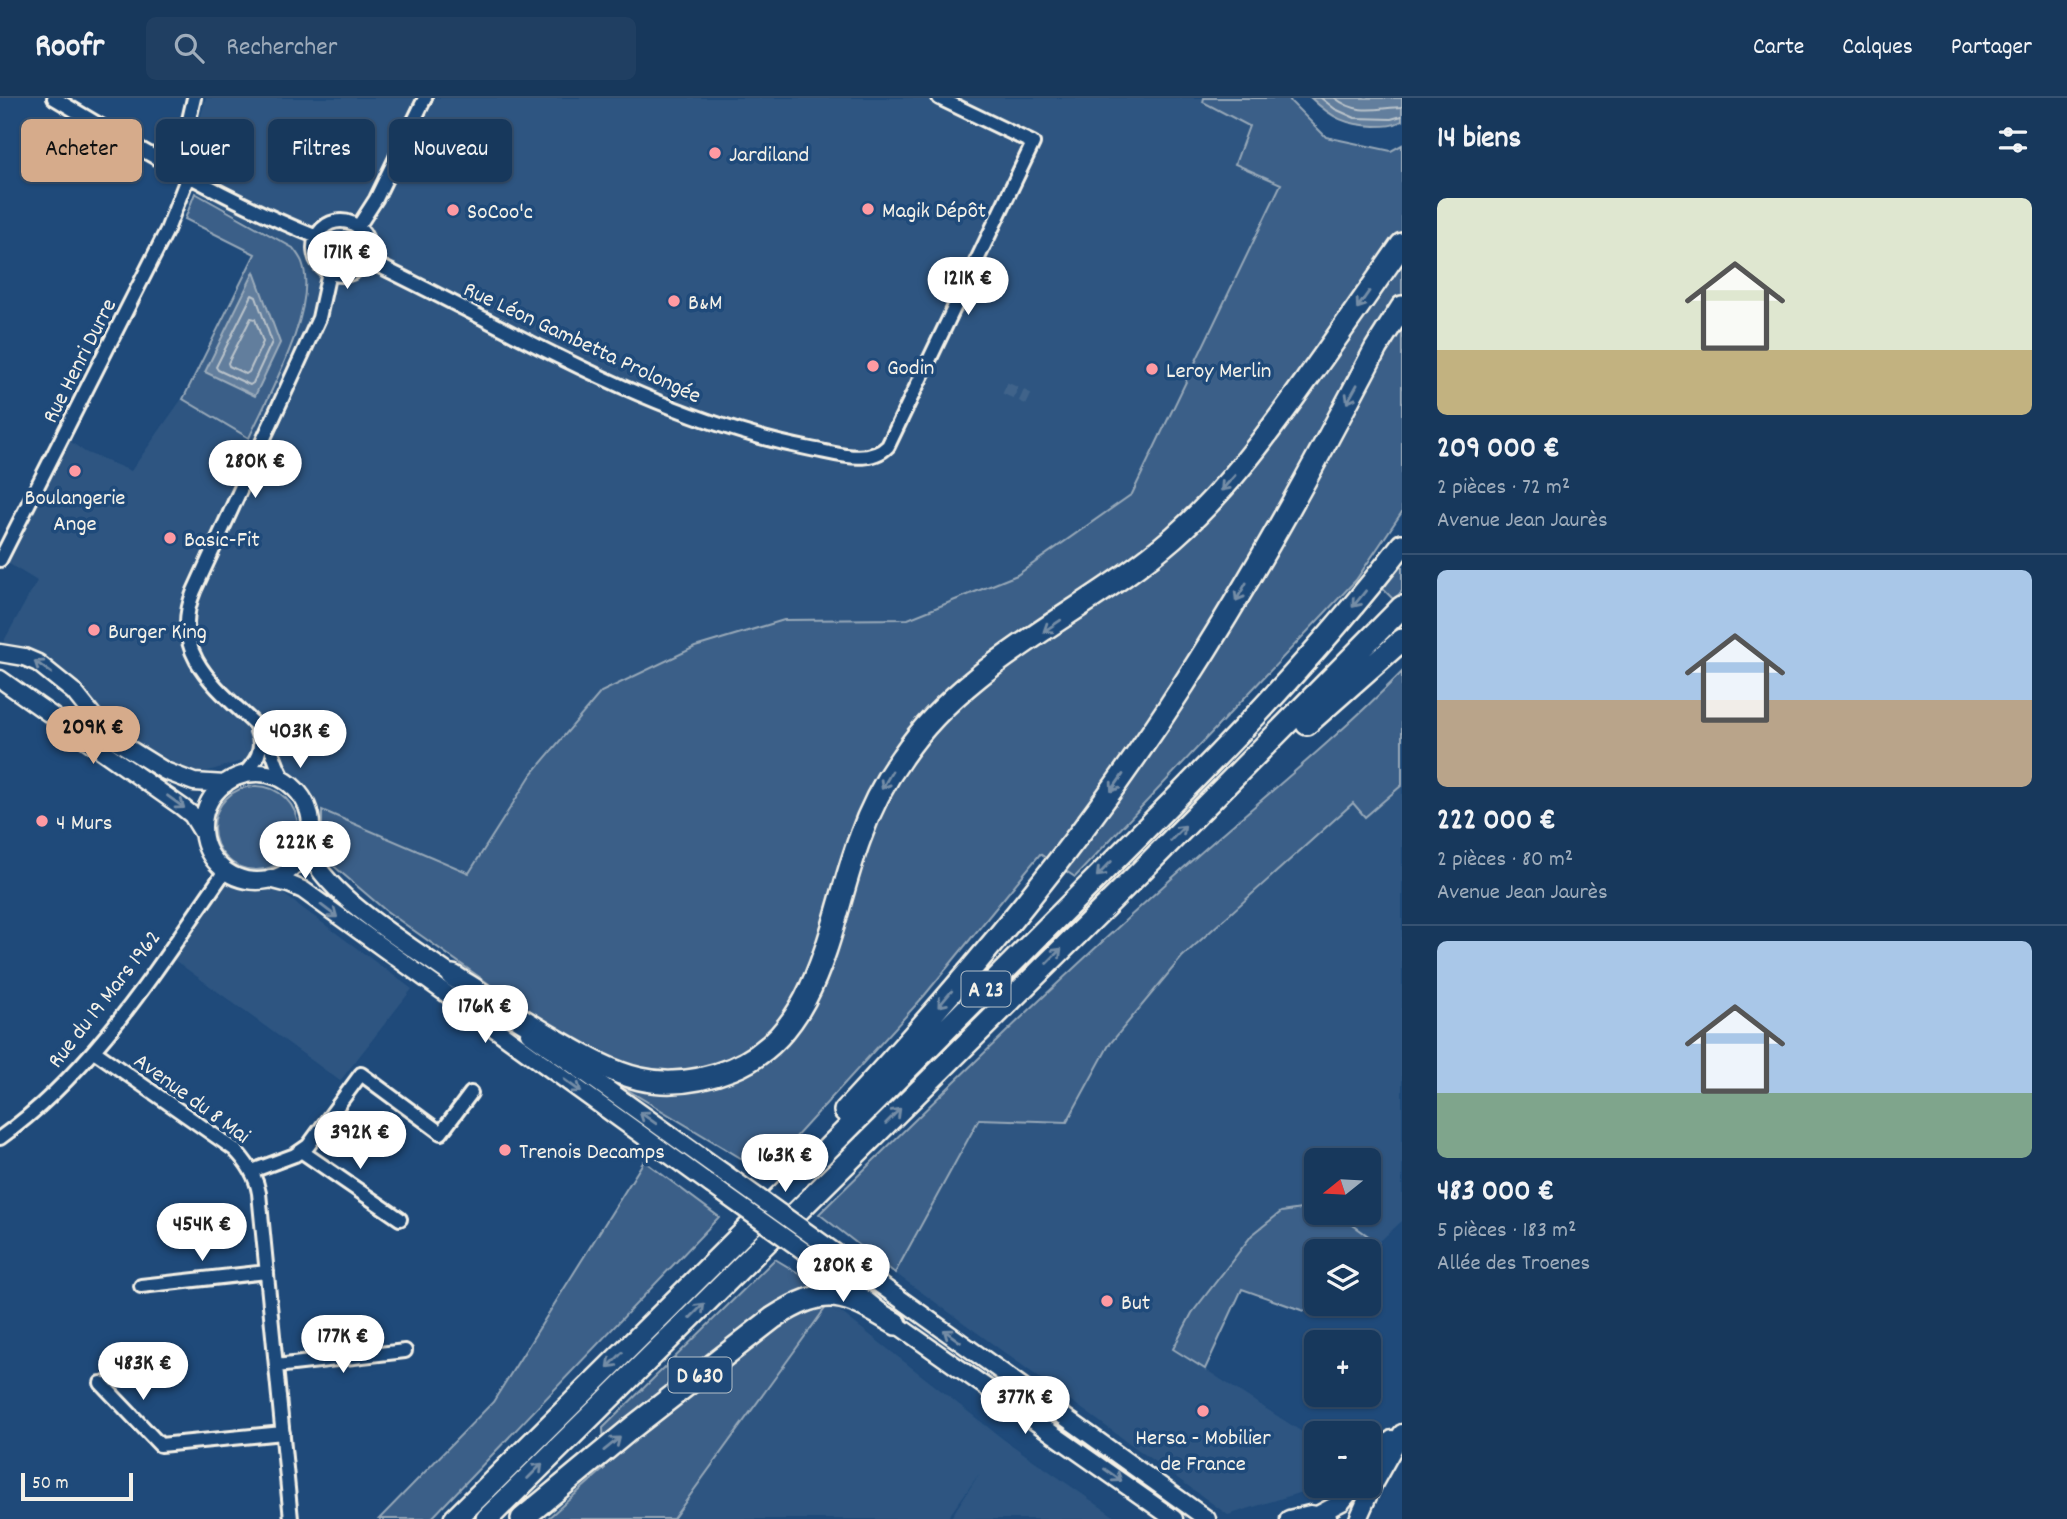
<!DOCTYPE html>
<html lang="fr">
<head>
<meta charset="utf-8">
<style>
	:root { --surface:#17385c; --page:#203f62; --text:#f1f3f6; --muted:#9eacbb; --line:#365272; --accent:#d6ab8b }
	body { margin:0; font-family:Dekko,sans-serif; background:var(--page); color:var(--text); height:100vh; display:flex; flex-direction:column; font-size:26px; white-space:nowrap }
	* { box-sizing:border-box; margin:0 }
	p { font-size:23px; color:var(--muted) }
	.icon { flex:none; width:38px; height:38px; fill:none; stroke:currentColor; stroke-width:2; stroke-linecap:round; stroke-linejoin:round }
	.map { position:relative; flex:1; overflow:hidden }
	.sheet { display:flex; flex-direction:column; background:var(--surface); width:665px }
	.sheet>* { flex:none }
	.guide { position:absolute; left:21px; top:21px; width:665px; height:63px; display:flex; gap:14px }
	.needle { width:46px; rotate:252deg }
	.tools { position:absolute; left:1304px; top:1050px; display:grid; gap:14px }
	.tools a { display:grid; place-items:center; width:77px; height:77px; border-radius:10px; background:var(--surface); box-shadow:0 2px 5px #0004,0 0 0 2px var(--line); font-size:35px }
	.scale { position:absolute; left:21px; bottom:18px; width:112px; box-sizing:border-box; padding-left:7px; border:4px solid #f4f1e8; border-top:0; font-size:19px; line-height:24px; white-space:nowrap; color:#f4f1e8; -webkit-text-stroke:5px #1f4a7a; paint-order:stroke }
	.price { position:absolute; translate:-50% -60px; padding:0 16px; border-radius:24px; background:#fff; color:#222; font-size:23px; line-height:46px; filter:drop-shadow(0 2px 4px #0008) }
	.price::after { content:''; position:absolute; left:50%; top:42px; width:21px; height:16px; margin-left:-10px; background:inherit; clip-path:polygon(0 0,100% 0,50% 100%) }
	.price.active { background:var(--accent); color:#111 }
	ul { padding:0; list-style:none }
	li { display:grid; align-content:center; gap:14px; height:371px; padding:0 35px }
	li+li { border-top:2px solid var(--line) }
	li span { display:grid; place-items:center; height:217px; border-radius:10px; color:#555 }
	li>.icon { margin-inline-start:auto }
	span .icon { width:126px; height:126px; fill:#fffc; stroke-width:1 }
	li b { font-size:30px }
	h2 { display:flex; justify-content:space-between; align-items:center; height:84px; padding:0 35px; font-size:30px }
	.tag { padding:0 24px; border-radius:10px; background:var(--surface); box-shadow:0 2px 5px #0004,0 0 0 2px var(--line); font-size:24px; line-height:63px }
	.tag.active { background:var(--accent); color:#111 }
	header { display:flex; align-items:center; gap:42px; box-sizing:border-box; height:98px; padding:0 35px; background:var(--surface); border-bottom:2px solid var(--line) }
	header strong { font-size:33px }
	nav { display:flex; gap:38px; margin-inline-start:auto; font-size:24px }
	.search { width:490px; height:63px; background:var(--page); display:flex; align-items:center; gap:18px; box-sizing:border-box; padding:0 24px; border-radius:10px; color:var(--muted); font-size:26px }
	main { display:flex; flex:1; min-height:0 }
	.map>svg:first-child { display:block }
	.built { fill:#2d5581 }
	.green { fill:#3a5f88; stroke:#97a8b8; stroke-width:2 }
	.water { fill:#627e9d; stroke:#9cacbb; stroke-width:2 }
	.lines { fill:none; stroke-linecap:round; stroke-linejoin:round }
	.shore { stroke:#bac3ca; stroke-width:2 }
	.minor-tunnel { stroke:#3f638a; stroke-width:12; stroke-dasharray:12 6; stroke-linecap:butt }
	.minor-casing { stroke:#f4f1e8; stroke-width:18 }
	.secondary-casing { stroke:#f4f1e8; stroke-width:21 }
	.motorway-casing { stroke:#f4f1e8; stroke-width:26 }
	.minor { stroke:#1f4a7a; stroke-width:12 }
	.secondary { stroke:#1f4a7a; stroke-width:16 }
	.motorway { stroke:#1f4a7a; stroke-width:21 }
	.secondary-bridge-casing { stroke:#f4f1e8; stroke-width:21; stroke-linecap:butt }
	.secondary-bridge { stroke:#1f4a7a; stroke-width:16 }
	.oneway { stroke:#748da6 }
	.poi-dot { fill:#ff9aa2; stroke:#1f4a7a; stroke-width:2.5 }
	.labels { text-anchor:middle; stroke-width:7; stroke-linejoin:round; paint-order:stroke }
	.shield { fill:#1f4a7a; stroke:#b4bfc7; stroke-width:2 }
	.shield-label { font-size:21px; font-weight:bold; fill:#f4f1e8 }
	.poi-label { font-size:23px; fill:#f4f1e8; stroke:#1f4a7a; text-anchor:start }
	.street-label { font-size:23px; fill:#f4f1e8; stroke:#1f4a7a }
</style>
</head>
<body>
<header>
<strong>Roofr</strong>
<div class="search"><svg class="icon" aria-label="search" viewBox="0 0 24 24"><circle cx="10" cy="10" r="6"/><path d="M15 15l6 6"/></svg>Rechercher</div>
<nav><a>Carte</a><a>Calques</a><a>Partager</a></nav>
</header>
<main>
<div class="map">
<svg width="1402" height="1421" viewBox="0 0 1402 1421">
	<rect width="100%" height="100%" fill="#1f4a7a"/>
	<filter id="ink" filterUnits="userSpaceOnUse"><feTurbulence type="fractalNoise" baseFrequency=".0143" numOctaves="2"/><feDisplacementMap in="SourceGraphic" scale="14" xChannelSelector="R" yChannelSelector="G"/><feConvolveMatrix kernelMatrix="1 2 1 2 8 2 1 2 1" color-interpolation-filters="sRGB"/></filter>
	<g filter="url(#ink)">
		<path class="built" d="M206 0H1204L1203 4 1249 28 1235 66 1281 86 1132 396 1017 477 908 521 784 522 531 677 469 776 331 718 242 663 195 677 115 632 0 550 37 483 6 464 67 341 85 354 131 373 188 292 270 135 197 94 193 45Z
			M1402 687V1123L1378 1145 1336 1115H1368V1062H1316V1109L1281 1114 1192 1215 1174 1251 1316 1343V1388H1321L1228 1417 895 1175 979 1021 1067 1024 1109 947 1182 859 1353 705 1366 719Z
			M214 781 278 792 412 891 340 983 162 853Z
			M829 1205 1003 1341 1118 1421H950L979 1376 947 1421H673Z"/>
		<path class="green" d="M1204 0H1289L1291 4 1326 39 1391 53 1402 47V414L1356 482 1075 779 1040 756 924 898 764 1074 616 985 608 959 551 930 385 812 322 758V712L469 775 531 677 601 594 695 549 784 522 908 521 1017 477 1132 396 1281 86 1235 66 1249 28 1203 4Z
			M195 95 293 150C296 154 300 159 302 164 319 209 268 298 249 340L183 301 255 156 185 121Z
			M326 150a15 15 0 1 1 30 0a15 15 0 1 1-30 0Z
			M1402 464V493L1394 502 1383 491Z
			M1402 574V687L1365 719 1353 705 1182 859 1109 947 1067 1024 979 1021 895 1175 819 1116C940 997 1062 878 1189 765 1260 702 1335 642 1402 574Z
			M214 730a42 42 0 1 1 84 0a42 42 0 1 1-84 0Z
			M644 1063 719 1119 431 1421H379L493 1304Z
			M1316 1109V1115H1336L1378 1145 1369 1154 1316 1153V1202L1304 1213 1242 1191 1205 1271 1173 1251 1192 1215 1252 1137 1281 1114Z
			M775 1161 810 1182 829 1205 673 1421H547L605 1370 603 1330Z"/>
		<path class="water" d="M1311 0H1402V23C1393 28 1386 28 1375 28 1346 27 1332 20 1311 0Z
			M254 174 280 245 255 298 205 274Z"/>
		<g class="lines">
			<path class="shore" d="M1321 0 1335 11 1355 20 1391 21 1402 18
				M1335 0C1358 18 1377 10 1402 9
				M252 197 256 199 272 244 253 285 250 287 218 272 216 269Z
				M251 220 255 221 263 244 249 274 246 276 229 268 228 265Z"/>
			<path class="minor-tunnel" d="M1005 290 1029 301"/>
			<defs>
				<path id="minor" d="M54 0C139 51 225 102 317 139
					M182 74 188 26 194 0
					M314 150a27 27 0 1 1 54 0a27 27 0 1 1-54 0Z
					M358 129 376 101 425 0
					M365 161C511 230 650 320 811 351 834 355 869 368 888 348L1033 45 939 0
					M0 462 167 132 188 78
					M243 677C256 664 265 652 257 633
					M287 685C274 669 274 650 263 634 222 593 167 559 194 493L319 220 329 174
					M94 953 234 1051C247 1064 256 1077 259 1095L291 1421
					M0 1040C95 972 159 867 225 773
					M301 1053 400 1121
					M252 1073 295 1057 308 1048 361 976 441 1035 471 995
					M141 1188 267 1174
					M276 1268 405 1253
					M101 1285 160 1347 283 1335"/>
				<path id="secondary" d="M0 555 24 559 38 565 74 594 110 639 165 673 194 684 225 686
					M0 581 182 709 192 717 203 735
					M203 729a54 54 0 1 1 108 0a54 54 0 1 1-108 0Z
					M307 748C321 797 420 853 461 884
					M270 781 289 786 303 792 711 1087
					M529 935 723 1074
					M825 1147 1207 1421
					M812 1159 896 1226 1174 1421
					M1368 1366 1392 1341
					M1319 1416 1342 1404 1355 1388
					M1289 1421 1310 1416 1328 1419
					M1358 1421 1374 1385 1402 1335"/>
				<path id="motorway" d="M1307 626 1402 542
					M453 878C486 899 520 921 554 941 617 978 659 1000 732 971 822 935 830 819 860 740 870 711 884 684 902 659 968 561 1087 515 1174 439 1225 394 1265 340 1305 284 1338 238 1370 192 1402 146
					M845 1013C968 880 1086 739 1184 586 1254 478 1316 364 1376 250L1402 209
					M455 1421C646 1233 836 1043 1025 852 1154 721 1290 593 1402 447
					M487 1421 1141 773 1402 509
					M522 1421 633 1329 773 1220C828 1185 844 1195 896 1226"/>
			</defs>
			<use href="#minor" class="minor-casing"/>
			<use href="#secondary" class="secondary-casing"/>
			<use href="#motorway" class="motorway-casing"/>
			<use href="#minor" class="minor"/>
			<use href="#secondary" class="secondary"/>
			<use href="#motorway" class="motorway"/>
			<defs>
				<path id="secondary-bridge" d="M723 1074 825 1147
					M711 1087 812 1159"/>
			</defs>
			<use href="#secondary-bridge" class="secondary-bridge-casing"/>
			<use href="#secondary-bridge" class="secondary-bridge"/>
		</g>
		<defs><path id="oneway-shaft" d="M-6 0H5M1.5-3L5.5 0L1.5 3" fill="none" stroke-width="1.6" stroke-linecap="round" stroke-linejoin="round" transform="scale(1.75)"/></defs>
		<g class="oneway">
			<use href="#oneway-shaft" transform="translate(1363 202) rotate(125)"/>
			<use href="#oneway-shaft" transform="translate(1352 296) rotate(119)"/>
			<use href="#oneway-shaft" transform="translate(1228 385) rotate(132)"/>
			<use href="#oneway-shaft" transform="translate(1241 494) rotate(120)"/>
			<use href="#oneway-shaft" transform="translate(1359 501) rotate(129)"/>
			<use href="#oneway-shaft" transform="translate(1052 528) rotate(146)"/>
			<use href="#oneway-shaft" transform="translate(43 569) rotate(-145)"/>
			<use href="#oneway-shaft" transform="translate(887 682) rotate(120)"/>
			<use href="#oneway-shaft" transform="translate(1117 685) rotate(125)"/>
			<use href="#oneway-shaft" transform="translate(176 704) rotate(36)"/>
			<use href="#oneway-shaft" transform="translate(1178 735) rotate(-45)"/>
			<use href="#oneway-shaft" transform="translate(1104 771) rotate(134)"/>
			<use href="#oneway-shaft" transform="translate(329 813) rotate(37)"/>
			<use href="#oneway-shaft" transform="translate(1054 858) rotate(-45)"/>
			<use href="#oneway-shaft" transform="translate(945 901) rotate(130)"/>
			<use href="#oneway-shaft" transform="translate(573 988) rotate(36)"/>
			<use href="#oneway-shaft" transform="translate(893 1018) rotate(-45)"/>
			<use href="#oneway-shaft" transform="translate(648 1020) rotate(-145)"/>
			<use href="#oneway-shaft" transform="translate(697 1213) rotate(-45)"/>
			<use href="#oneway-shaft" transform="translate(952 1238) rotate(-144)"/>
			<use href="#oneway-shaft" transform="translate(615 1262) rotate(135)"/>
			<use href="#oneway-shaft" transform="translate(612 1346) rotate(-39)"/>
			<use href="#oneway-shaft" transform="translate(535 1373) rotate(-45)"/>
			<use href="#oneway-shaft" transform="translate(1113 1377) rotate(35)"/>
		</g>
	</g>
	<g class="poi-dot">
		<circle cx="715" cy="55" r="7"/>
		<circle cx="868" cy="111" r="7"/>
		<circle cx="453" cy="112" r="7"/>
		<circle cx="674" cy="203" r="7"/>
		<circle cx="873" cy="268" r="7"/>
		<circle cx="1152" cy="271" r="7"/>
		<circle cx="75" cy="373" r="7"/>
		<circle cx="170" cy="440" r="7"/>
		<circle cx="94" cy="532" r="7"/>
		<circle cx="42" cy="723" r="7"/>
		<circle cx="505" cy="1052" r="7"/>
		<circle cx="1107" cy="1203" r="7"/>
		<circle cx="1203" cy="1313" r="7"/>
	</g>
	<g class="labels">
		<g class="shield">
			<rect x="961.5" y="873.5" width="49" height="35" rx="5"/>
			<rect x="668.5" y="1259.5" width="63" height="35" rx="5"/>
		</g>
		<g class="shield-label">
			<text x="986" y="898">A 23</text>
			<text x="700" y="1284">D 630</text>
		</g>
		<g class="poi-label">
			<text x="729" y="63">Jardiland</text>
			<text x="882" y="119">Magik Dépôt</text>
			<text x="467" y="120">SoCoo'c</text>
			<text x="688" y="211">B&amp;M</text>
			<text x="887" y="276">Godin</text>
			<text x="1166" y="279">Leroy Merlin</text>
			<text x="75" y="406" text-anchor="middle">Boulangerie<tspan x="75" dy="26">Ange</tspan></text>
			<text x="184" y="448">Basic-Fit</text>
			<text x="108" y="540">Burger King</text>
			<text x="56" y="731">4 Murs</text>
			<text x="519" y="1060">Trenois Decamps</text>
			<text x="1121" y="1211">But</text>
			<text x="1203" y="1346" text-anchor="middle">Hersa - Mobilier<tspan x="1203" dy="26">de France</tspan></text>
		</g>
		<g class="street-label">
			<text transform="translate(583 243) rotate(25)" y="8">Rue Léon Gambetta Prolongée</text>
			<text transform="translate(78 262) rotate(-63)" y="8">Rue Henri Durre</text>
			<text transform="translate(103 900) rotate(-52)" y="8">Rue du 19 Mars 1962</text>
			<text transform="translate(193 999) rotate(36)" y="8">Avenue du 8 Mai</text>
		</g>
	</g>
</svg>
<div class="tools">
<a><svg class="needle" viewBox="-14 -14 28 28"><path d="M0-13l5 13h-10z" fill="#e53935"/><path d="M0 13l5-13h-10z" fill="#9eacbb"/></svg></a>
<a><svg class="icon" aria-label="layers" viewBox="0 0 24 24"><path d="M12 4l9 5-9 5-9-5zM3 14l9 5 9-5"/></svg></a>
<a>+</a>
<a>−</a>
</div>
<div class="scale">50 m</div>
<b class="price" style="left:347px;top:193px">171K €</b>
<b class="price" style="left:968px;top:219px">121K €</b>
<b class="price" style="left:255px;top:402px">280K €</b>
<b class="price active" style="left:93px;top:668px">209K €</b>
<b class="price" style="left:300px;top:672px">403K €</b>
<b class="price" style="left:305px;top:783px">222K €</b>
<b class="price" style="left:485px;top:947px">176K €</b>
<b class="price" style="left:360px;top:1073px">392K €</b>
<b class="price" style="left:785px;top:1096px">163K €</b>
<b class="price" style="left:202px;top:1165px">454K €</b>
<b class="price" style="left:843px;top:1206px">280K €</b>
<b class="price" style="left:343px;top:1277px">177K €</b>
<b class="price" style="left:143px;top:1304px">483K €</b>
<b class="price" style="left:1025px;top:1338px">377K €</b>
<div class="guide">
<a class="tag active">Acheter</a>
<a class="tag">Louer</a>
<a class="tag">Filtres</a>
<a class="tag">Nouveau</a>
</div>
</div>
<section class="sheet">
<h2>14 biens<svg class="icon" aria-label="filters" viewBox="0 0 24 24"><path d="M4 7h16M4 17h16"/><circle cx="9" cy="7" r="2"/><circle cx="15" cy="17" r="2"/></svg></h2>
<ul>
<li><span style="background:linear-gradient(#dfe7d0 70%,#c2b280 0)"><svg class="icon" aria-label="home" viewBox="0 0 24 24"><path d="M3 11l9-7 9 7M6 9v11h12V9"/></svg></span><div><b>209 000 €</b><p>2 pièces · 72 m²</p><p>Avenue Jean Jaurès</p></div></li>
<li><span style="background:linear-gradient(#a9c7e8 60%,#b9a48a 0)"><svg class="icon" aria-label="home" viewBox="0 0 24 24"><path d="M3 11l9-7 9 7M6 9v11h12V9"/></svg></span><div><b>222 000 €</b><p>2 pièces · 80 m²</p><p>Avenue Jean Jaurès</p></div></li>
<li><span style="background:linear-gradient(#a9c7e8 70%,#7fa58c 0)"><svg class="icon" aria-label="home" viewBox="0 0 24 24"><path d="M3 11l9-7 9 7M6 9v11h12V9"/></svg></span><div><b>483 000 €</b><p>5 pièces · 183 m²</p><p>Allée des Troenes</p></div></li>
</ul>
</section>
</main>
</body>
</html>
